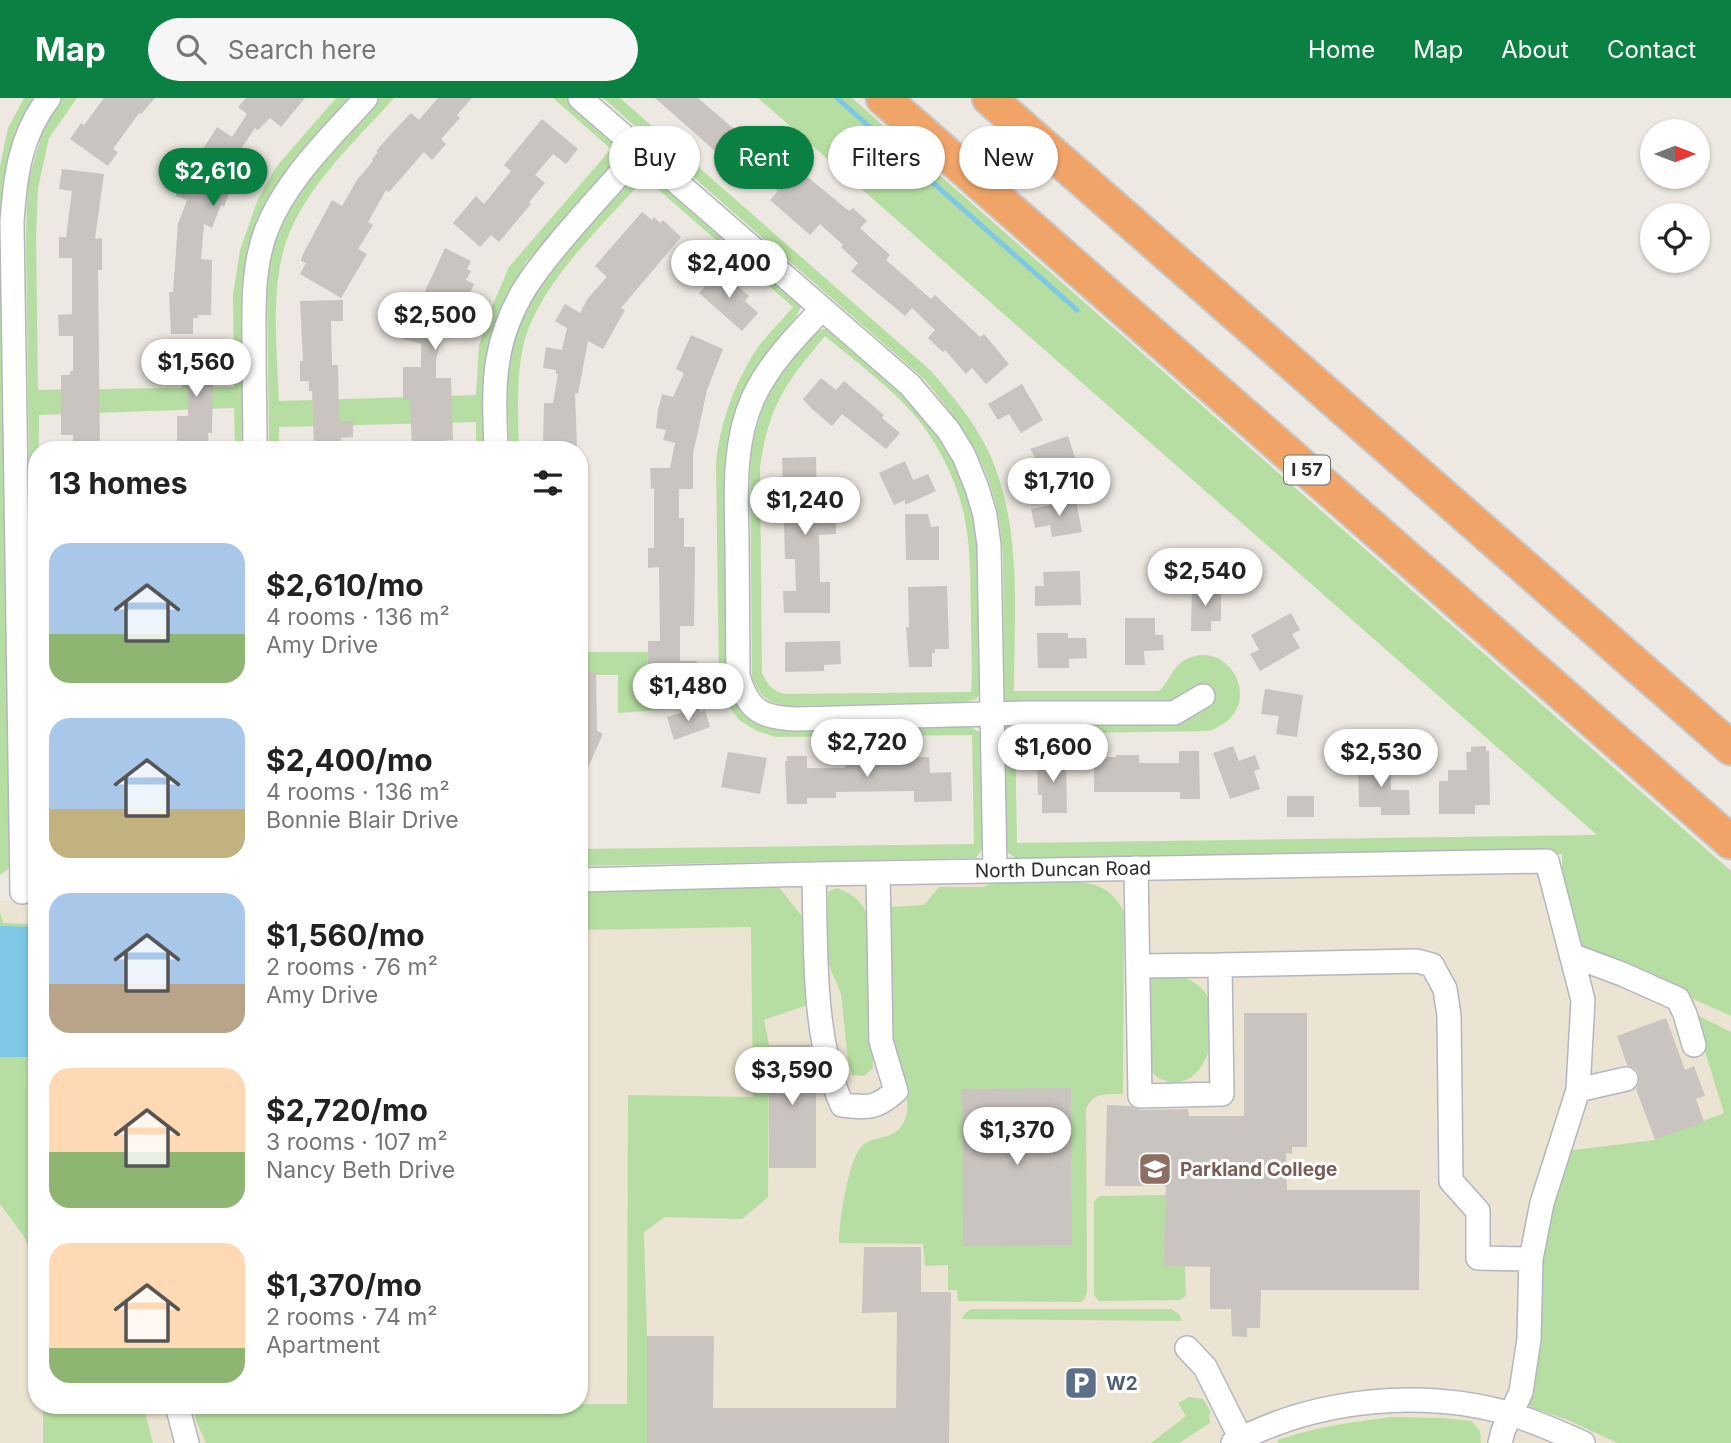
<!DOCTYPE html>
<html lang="en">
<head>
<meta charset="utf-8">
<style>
	:root { --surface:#fff; --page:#f6f6f6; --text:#222; --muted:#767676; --accent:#0b8043 }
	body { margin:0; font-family:Inter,sans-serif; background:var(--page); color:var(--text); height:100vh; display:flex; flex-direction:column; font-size:26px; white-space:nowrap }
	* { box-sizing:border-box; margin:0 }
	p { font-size:23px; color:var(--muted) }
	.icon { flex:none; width:38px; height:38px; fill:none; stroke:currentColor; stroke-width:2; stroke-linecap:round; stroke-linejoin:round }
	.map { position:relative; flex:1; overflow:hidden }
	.drawer { position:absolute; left:28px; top:343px; width:560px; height:973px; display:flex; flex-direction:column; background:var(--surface); border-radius:28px; box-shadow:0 2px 5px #0004 }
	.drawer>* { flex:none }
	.guide { position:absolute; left:609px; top:28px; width:665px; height:63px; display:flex; gap:14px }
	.needle { width:46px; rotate:90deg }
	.controls { position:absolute; left:1640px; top:21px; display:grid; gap:14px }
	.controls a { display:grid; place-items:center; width:70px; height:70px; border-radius:50%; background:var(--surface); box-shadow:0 2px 5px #0004; font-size:35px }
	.price { position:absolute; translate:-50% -60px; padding:0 16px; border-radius:24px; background:#fff; color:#222; font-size:23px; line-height:46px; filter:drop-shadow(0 2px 4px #0008) }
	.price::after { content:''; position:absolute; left:50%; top:42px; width:21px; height:16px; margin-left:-10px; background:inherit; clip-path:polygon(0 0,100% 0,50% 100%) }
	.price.current { background:var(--accent); color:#fff }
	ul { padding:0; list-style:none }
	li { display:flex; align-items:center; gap:21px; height:175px; padding:0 21px }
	li span { display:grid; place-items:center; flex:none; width:196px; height:140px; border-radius:21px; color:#555 }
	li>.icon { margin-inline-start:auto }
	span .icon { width:84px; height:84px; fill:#fffc; stroke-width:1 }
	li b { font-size:30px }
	h2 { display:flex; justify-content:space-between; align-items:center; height:84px; padding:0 21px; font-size:30px }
	.chip { padding:0 24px; border-radius:32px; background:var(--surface); box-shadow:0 2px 5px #0004; font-size:24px; line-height:63px }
	.chip.current { background:var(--accent); color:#fff }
	header { display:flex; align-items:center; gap:42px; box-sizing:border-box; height:98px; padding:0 35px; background:var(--accent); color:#fff }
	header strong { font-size:33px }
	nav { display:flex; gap:38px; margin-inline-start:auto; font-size:24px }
	.search { width:490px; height:63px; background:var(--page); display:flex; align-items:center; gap:18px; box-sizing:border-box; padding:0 24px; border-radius:38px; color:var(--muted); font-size:26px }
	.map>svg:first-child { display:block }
	.education { fill:#ece4d2 }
	.green { fill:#b6dea2; fill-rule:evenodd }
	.water { fill:#7ec8e5 }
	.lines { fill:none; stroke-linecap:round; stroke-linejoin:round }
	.stream { stroke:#7ec8e5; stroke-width:5 }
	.building { fill:#c9c4c0 }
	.minor-casing { stroke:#b4b6bf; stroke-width:26 }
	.highway-casing { stroke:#c8c8c8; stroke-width:37 }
	.minor { stroke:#fff; stroke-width:23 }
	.highway { stroke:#f0a468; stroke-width:33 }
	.labels { text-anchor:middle; stroke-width:6; stroke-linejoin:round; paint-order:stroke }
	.shield { fill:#fff; stroke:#6c6c6c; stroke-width:2 }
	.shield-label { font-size:18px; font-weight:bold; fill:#2d2d2d }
	.street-label { font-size:19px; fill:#2d2d2d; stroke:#fff }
	.education-label { font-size:19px; font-weight:bold; fill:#785e54; stroke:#fff; text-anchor:start }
	.service-label { font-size:19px; font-weight:bold; fill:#4e5e75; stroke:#fff; text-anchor:start }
</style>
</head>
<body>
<header>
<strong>Map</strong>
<div class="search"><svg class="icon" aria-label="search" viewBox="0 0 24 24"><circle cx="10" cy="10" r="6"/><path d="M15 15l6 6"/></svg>Search here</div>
<nav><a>Home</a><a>Map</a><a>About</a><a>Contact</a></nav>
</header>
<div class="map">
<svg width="1731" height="1345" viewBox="0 0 1731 1345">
	<rect width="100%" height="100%" fill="#ede8e1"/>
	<path class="education" d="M1652 765 1731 835V1345H0V803L37 802V1307H579V790Z"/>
	<path class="green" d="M24 0H36L0 139V68L8 30Z
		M61 0H77L49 40 38 90 36 138 38 292 234 289 233 197 240 152 258 101 277 68 336 0H351L274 92 247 352H235L234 310 39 317 37 608 32 602 26 145 27 86 44 29Z
		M380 0H394C355 44 306 87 286 144 270 193 277 252 279 303L476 297 479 248 488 218 509 169 611 51 553 0H570L615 40 619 54 614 64 526 164 507 200 487 352H476V324L279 329V352H269L267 185 274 145 294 102 317 72Z
		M603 0H620L931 273C950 295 968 316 982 341 1024 417 1014 510 1014 593H1159C1169 584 1172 570 1183 563 1230 535 1270 613 1209 633L1015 636 1017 745 1597 737 758 0H852L1731 773V918L1607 862 1576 846 1562 809V756L1037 762 1017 761 1007 754 1005 740 1003 458C998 379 974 343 925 282Z
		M642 71H648L795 196 801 209 796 219 770 251 748 285 740 605 966 626 979 634 983 643 984 739 983 750 976 760 579 768V751L974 746 972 637 776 639 757 633 739 622 728 607 618 615V577H579V554H648L647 582H719L716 364C720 327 732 292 751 260 761 242 779 226 793 209L645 80C603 127 537 187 523 249 516 283 518 318 519 352H509C509 323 506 294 509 266 518 193 587 129 633 74Z
		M0 181 3 187 12 753 8 771 0 777Z
		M826 230 837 236 911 299 942 336 972 404 980 444 982 588 977 601 965 604 789 608C767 605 762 600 752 581L750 359C758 317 768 287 797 254 806 244 813 234 826 230ZM825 238C863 270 910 302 935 346 972 408 970 451 971 520 971 544 973 570 971 594L785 596C772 593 768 587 762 575L760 369C769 306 786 285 825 238Z
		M1066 779 1067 783C1095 785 1111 788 1124 814L1123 996C1106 996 1093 994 1086 1011L1087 1194 1085 1200 1081 1204 958 1203 957 1192H948V1167L925 1168 923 1146 839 1145C839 1125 848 1061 862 1048 874 1036 897 1044 905 1021 912 1005 902 985 898 969 886 918 892 861 891 809L924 807 939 789H983L999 781Z
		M778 788 804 821 807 907 764 922 769 947 768 1099 742 1121 665 1119 644 1134 647 1238V1345H206L196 1323 193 1307 627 1306 628 997 753 999 751 829 579 832V792Z
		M837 790C855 797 864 805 870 824L873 970 864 978 852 977 848 962 841 896 828 865V794Z
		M0 814 3 825 37 826V1165L23 1137 0 1106Z
		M1167 872C1180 878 1195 882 1204 893 1225 918 1209 995 1167 983 1159 981 1154 978 1150 971 1144 961 1146 905 1146 890L1150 879Z
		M1693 915 1731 934V1345H1617L1568 1322 1527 1308 1538 1254V1162L1565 1053 1655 1042 1724 1015Z
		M1166 1097 1163 1168H1185L1186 1198 1180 1202 1099 1203 1094 1197V1104L1099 1098Z
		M972 1211H1171L1179 1216 1182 1223 962 1221 965 1215Z
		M1189 1299 1203 1301 1211 1314 1209 1318 1210 1325 1179 1345H1151L1186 1318 1178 1305Z
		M43 1307H146V1318L153 1345H43Z
		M1391 1319 1443 1320 1472 1323 1480 1333 1481 1345H1278V1342C1315 1329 1352 1324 1391 1319Z"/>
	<path class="water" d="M0 828 37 829V959H0Z"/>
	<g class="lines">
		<path class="stream" d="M837 0 1077 212"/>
	</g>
	<path class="building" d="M104 0H155L141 16 139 15 113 51 118 54 108 68 70 41 81 25 84 27Z
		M246 0H305L281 29 270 20 258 32 255 30 237 57 250 65 240 82 235 79 224 109 221 107 212 130 204 126 201 161 212 162 211 217H198V220H193V236H171L169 194H173L178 126 187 102 176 98V92L179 85 193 89 204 61 199 57 217 29 232 39 247 16 238 9Z
		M438 0H472L457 17 460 20 441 41 446 46 432 62 424 54 389 94 386 92 368 124 373 127 358 151 367 156 341 200 300 176 306 165 301 163 303 156 332 102 342 108 357 82 373 63 372 61 378 54 376 53 391 36 411 15 419 22Z
		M655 0H698L763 56 770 48 849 113 853 110 867 123 860 130 890 157 886 162 931 201 935 197 980 239 984 236 1009 266 986 286 972 270 966 276 945 252 943 254 928 240 935 232 912 210 905 218 851 173 858 165 841 149 843 147 820 126 810 137 770 102 778 93 756 74 749 83Z
		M542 21 578 51 566 66 553 56 535 77 545 85 529 104 531 106 499 144 491 137 480 149 453 125 476 98 484 106 511 73 504 67Z
		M62 71 104 76 95 141 102 140V172H98L100 352H73V337H61V277H70V273H73V238H59L58 217 72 216V160H59V139H66L72 93 59 91Z
		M642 114 652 122 654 119 660 125 663 122 681 139 621 210 625 212 603 251 588 243 578 296 575 295 577 348 543 349 544 305H553L558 276H556V272L543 270 546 249 562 252 567 230 555 223 565 206 580 215 588 200 607 179 595 168Z
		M445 150 471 163 467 171 471 173 466 182 474 186 461 214 464 215 458 234 444 231 436 262V280H451L453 342 441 343V348H436V352H412L410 302H403V269H421V246L403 241 407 227 415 229 426 191Z
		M720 172 749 198 745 203 758 215 742 233 699 195Z
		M343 202V223H331L332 267H338L339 323H353V339L341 340 342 352H314L312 293H309V283H300V263H303L300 203Z
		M691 237 723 251 707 292 693 356V391H679V420H684V449H695V460L694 528H680V563H697V584H648V543H660L659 469 648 470V450H654V390L651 391 650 370H670L675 345 663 342 666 332 656 330 658 312 662 296 673 299 684 275 676 271Z
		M181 248H206V251H210V272H213L212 335H208L209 352H177V318H188V290H182Z
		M821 280 836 292 844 283 884 317 882 320 900 335 886 351 842 316 832 328 812 311 803 301Z
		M1022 286 1043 322 1021 335 1009 316 998 322 988 306Z
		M1068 338 1077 366 1024 384 1018 365 1035 359 1030 351Z
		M816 359 817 416H836V436L819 437 820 484H830V515H784L783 493H796L795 461H785L782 360Z
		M905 363 913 382 928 376 936 393 905 407V402L894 407 879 375Z
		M1076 402 1082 434 1052 439 1050 427 1035 430 1031 411Z
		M905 416H928L931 429 939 428V462H906Z
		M1080 473 1081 507 1035 508V488H1044L1043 474Z
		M947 488 949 551H935V555H932V569H909L906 529H909L908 489Z
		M1192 490H1221V523H1211V533H1191Z
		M1291 515 1300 532 1292 536 1300 550 1260 573 1250 556 1259 552 1251 537Z
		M1125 520H1155V537H1163L1164 552 1144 553 1145 567H1125Z
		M1037 535H1068V540H1086L1087 560 1069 561V570H1038Z
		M840 543 841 566 824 567V573L785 574V544Z
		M579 574H596L597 633 602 635V638L579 690V633L587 614H579Z
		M1265 591 1303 597 1297 639 1276 636 1279 618 1261 616Z
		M699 609 701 614 705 612 710 629 674 642 667 619Z
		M1233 648 1239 663 1255 657 1260 671 1254 673 1260 691 1230 701 1213 655Z
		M1486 648V653H1489L1490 707H1475V716H1439V683H1448V672H1467L1466 654H1471V649Z
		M1179 653H1199L1200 701H1180V694H1094V661H1107V659H1116V657H1139V665H1179Z
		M728 654 767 660 760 696 721 689Z
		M787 658H807V670H845V660L929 659 930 675 951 674 952 703 914 704V693L836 694V700H807V706H787L785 663H787Z
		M1037 658H1066L1067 715H1042V697H1038Z
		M1384 660V670H1391V692H1409L1410 717H1381V709H1359L1358 661Z
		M1287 698H1314V719H1287Z
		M1244 915H1307V1049H1292V1056L1286 1055 1287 1092H1420L1419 1192H1261L1260 1230H1247V1239L1232 1238 1231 1211H1210V1169L1163 1168 1166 1088H1105L1107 1007 1131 1008 1140 1012 1188 1011 1189 1018H1244Z
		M1666 920 1685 972 1694 968 1705 998 1696 1001 1704 1024 1655 1042 1636 991 1639 984V977L1636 971 1627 967 1617 938Z
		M769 947H810L816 972V1070H769Z
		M1071 990 1072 1147 963 1148 962 991Z
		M864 1149H921V1194H951L949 1345H647V1238H714L713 1310H896L897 1214 862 1215Z"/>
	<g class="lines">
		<defs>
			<path id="minor" d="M580 0 910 287 949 333 964 358 977 390 985 417 989 447 995 773
				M822 211C796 238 769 266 753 300 733 345 736 395 737 443 737 488 738 533 738 578 748 613 762 620 797 621L1025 615H1174L1203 598
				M255 352C255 318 254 284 254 249 254 209 252 171 266 133 286 81 330 40 366 0
				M496 352C495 322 493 291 498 261 508 203 539 168 576 125 597 101 619 77 640 53
				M1136 770 1140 998 1222 996 1220 867 1138 868
				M814 776C816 850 812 939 842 1007 868 1010 876 1011 896 993L881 943 878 775
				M579 782 814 776 1547 763 1583 902 1578 992 1542 1105 1531 1161 1529 1241 1521 1294 1503 1333 1500 1345
				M22 794 12 124C15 79 20 37 49 0
				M1571 857 1622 876 1678 901 1685 916 1694 947
				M1220 867 1417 863 1432 867 1445 891 1449 917 1451 1083 1478 1113V1160L1531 1161
				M1578 992 1626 981
				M1187 1250 1205 1269 1241 1341
				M177 1307 187 1345
				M1233 1345C1316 1300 1424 1290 1514 1317 1538 1325 1561 1335 1583 1345"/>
			<path id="highway" d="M883 0 1731 744
				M989 0 1731 650"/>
		</defs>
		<use href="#minor" class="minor-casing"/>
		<use href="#highway" class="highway-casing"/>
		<use href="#minor" class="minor"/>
		<use href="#highway" class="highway"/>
	</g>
	<defs>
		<symbol id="university-square" viewBox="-11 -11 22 22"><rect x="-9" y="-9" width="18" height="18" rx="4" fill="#8d6e63" stroke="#fff"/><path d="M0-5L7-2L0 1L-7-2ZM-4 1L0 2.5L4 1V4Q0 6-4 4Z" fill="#fff"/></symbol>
		<symbol id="parking-square" viewBox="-11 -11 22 22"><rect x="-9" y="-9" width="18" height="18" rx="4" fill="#5c6f8a" stroke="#fff"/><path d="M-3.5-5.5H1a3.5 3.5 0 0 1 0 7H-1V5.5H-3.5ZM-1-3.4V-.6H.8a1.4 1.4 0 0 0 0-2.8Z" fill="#fff"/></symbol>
	</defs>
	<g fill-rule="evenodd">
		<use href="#university-square" x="1136" y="1052" width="38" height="38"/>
		<use href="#parking-square" x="1062" y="1266" width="38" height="38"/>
	</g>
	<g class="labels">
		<rect class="shield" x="1284" y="357.5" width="46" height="29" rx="5"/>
		<g class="shield-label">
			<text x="1307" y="378">I 57</text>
		</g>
		<g class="street-label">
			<text transform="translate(1063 771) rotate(-1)" y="7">North Duncan Road</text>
		</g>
		<g class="education-label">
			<text x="1180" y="1078">Parkland College</text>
		</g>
		<g class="service-label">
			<text x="1106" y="1292">W2</text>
		</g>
	</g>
</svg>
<div class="controls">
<a><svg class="needle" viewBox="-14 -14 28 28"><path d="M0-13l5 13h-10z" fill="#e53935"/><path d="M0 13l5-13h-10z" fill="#767676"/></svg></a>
<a><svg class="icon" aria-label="locate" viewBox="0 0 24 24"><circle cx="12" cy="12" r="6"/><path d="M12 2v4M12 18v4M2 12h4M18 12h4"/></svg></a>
</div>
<b class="price current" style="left:213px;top:110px">$2,610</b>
<b class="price" style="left:729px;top:202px">$2,400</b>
<b class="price" style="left:435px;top:254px">$2,500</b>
<b class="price" style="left:196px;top:301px">$1,560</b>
<b class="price" style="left:1059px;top:420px">$1,710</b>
<b class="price" style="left:805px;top:439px">$1,240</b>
<b class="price" style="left:1205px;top:510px">$2,540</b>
<b class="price" style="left:688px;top:625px">$1,480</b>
<b class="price" style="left:867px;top:681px">$2,720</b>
<b class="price" style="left:1053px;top:686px">$1,600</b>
<b class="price" style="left:1381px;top:691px">$2,530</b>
<b class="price" style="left:792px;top:1009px">$3,590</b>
<b class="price" style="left:1017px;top:1069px">$1,370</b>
<div class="guide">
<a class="chip">Buy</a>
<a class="chip current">Rent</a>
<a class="chip">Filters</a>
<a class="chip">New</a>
</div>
<section class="drawer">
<h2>13 homes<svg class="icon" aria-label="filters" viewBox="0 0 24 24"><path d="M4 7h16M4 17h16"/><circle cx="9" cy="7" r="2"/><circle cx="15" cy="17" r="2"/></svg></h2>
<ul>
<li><span style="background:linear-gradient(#a9c7e8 65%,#8fb573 0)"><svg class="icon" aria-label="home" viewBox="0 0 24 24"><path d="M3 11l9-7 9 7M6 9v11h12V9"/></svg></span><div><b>$2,610/mo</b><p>4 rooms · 136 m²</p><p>Amy Drive</p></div></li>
<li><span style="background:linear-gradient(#a9c7e8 65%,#c2b280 0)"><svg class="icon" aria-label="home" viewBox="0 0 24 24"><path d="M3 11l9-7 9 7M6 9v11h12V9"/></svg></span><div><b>$2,400/mo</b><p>4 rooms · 136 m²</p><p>Bonnie Blair Drive</p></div></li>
<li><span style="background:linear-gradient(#a9c7e8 65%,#b9a48a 0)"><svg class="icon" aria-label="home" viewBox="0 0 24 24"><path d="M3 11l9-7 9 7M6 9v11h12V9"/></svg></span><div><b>$1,560/mo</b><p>2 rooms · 76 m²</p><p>Amy Drive</p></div></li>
<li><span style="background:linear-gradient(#ffd9b3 60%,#8fb573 0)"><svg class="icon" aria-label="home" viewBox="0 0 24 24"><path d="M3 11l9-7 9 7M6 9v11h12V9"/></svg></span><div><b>$2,720/mo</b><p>3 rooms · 107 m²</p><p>Nancy Beth Drive</p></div></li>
<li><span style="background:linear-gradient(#ffd9b3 75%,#8fb573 0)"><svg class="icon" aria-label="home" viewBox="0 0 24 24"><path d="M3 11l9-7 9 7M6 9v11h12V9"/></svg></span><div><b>$1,370/mo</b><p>2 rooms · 74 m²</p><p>Apartment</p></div></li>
</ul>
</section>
</div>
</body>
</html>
